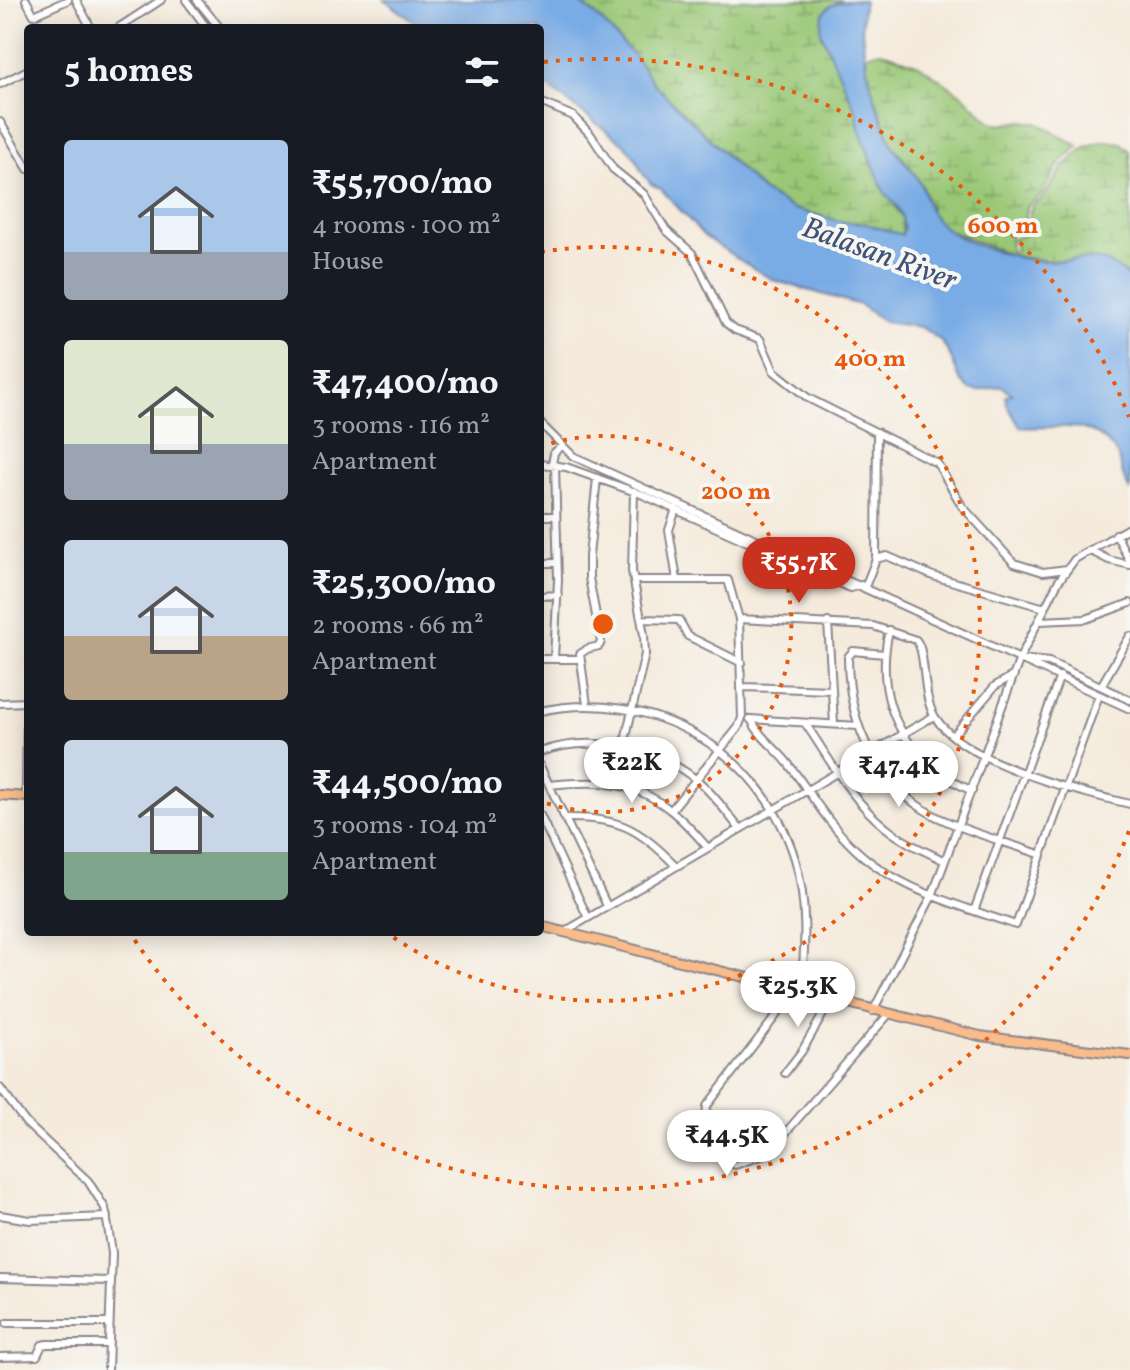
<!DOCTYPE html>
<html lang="en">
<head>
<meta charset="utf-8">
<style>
	:root { --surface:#171b24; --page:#20242c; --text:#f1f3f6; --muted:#9ea1a6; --accent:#c8321e }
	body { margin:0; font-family:Vollkorn,serif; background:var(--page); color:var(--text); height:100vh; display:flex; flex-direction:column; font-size:30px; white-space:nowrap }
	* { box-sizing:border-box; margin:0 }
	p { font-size:26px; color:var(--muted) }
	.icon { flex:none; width:44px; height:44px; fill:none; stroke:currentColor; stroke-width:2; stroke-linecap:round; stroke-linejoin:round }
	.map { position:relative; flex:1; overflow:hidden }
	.sheet { position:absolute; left:24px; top:24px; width:520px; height:912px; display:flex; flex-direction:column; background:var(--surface); border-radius:8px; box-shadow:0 4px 20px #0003 }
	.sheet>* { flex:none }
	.price { position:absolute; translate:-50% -68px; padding:0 18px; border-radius:28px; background:#fff; color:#222; font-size:26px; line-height:52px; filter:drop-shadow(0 2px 4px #0008) }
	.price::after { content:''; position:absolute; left:50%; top:48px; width:24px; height:18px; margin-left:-12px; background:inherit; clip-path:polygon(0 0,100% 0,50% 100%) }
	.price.selected { background:var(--accent); color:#fff }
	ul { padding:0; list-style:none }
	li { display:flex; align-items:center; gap:24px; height:200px; padding:0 40px }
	li span { display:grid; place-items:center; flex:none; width:224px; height:160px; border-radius:8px; color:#555 }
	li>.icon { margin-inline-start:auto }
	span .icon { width:96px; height:96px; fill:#fffc; stroke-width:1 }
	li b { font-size:34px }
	h2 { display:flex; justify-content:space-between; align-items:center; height:96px; padding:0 40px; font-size:34px }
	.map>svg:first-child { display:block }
	.wetland { fill:url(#wetland-marsh); stroke:#5e7458; stroke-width:2 }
	.water { fill:#79abe5; stroke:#4e6690; stroke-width:2 }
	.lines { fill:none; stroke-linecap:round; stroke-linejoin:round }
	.minor-casing { stroke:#8c868b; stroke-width:10 }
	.major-casing { stroke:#8c868b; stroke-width:12 }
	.minor { stroke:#fff; stroke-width:6 }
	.major { stroke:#f9bc8a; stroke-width:8 }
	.ring { fill:none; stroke:#e8590c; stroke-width:4; stroke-dasharray:4 8 }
	.labels { text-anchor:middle; stroke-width:8; stroke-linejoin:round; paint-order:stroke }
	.water-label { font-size:30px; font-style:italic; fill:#405276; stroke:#f6f6f2 }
	.centre { fill:#e8590c; stroke:#f6f6f2; stroke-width:4 }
	.ring-label { font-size:24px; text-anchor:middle; font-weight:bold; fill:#e8590c; stroke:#f6f6f2; stroke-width:8; stroke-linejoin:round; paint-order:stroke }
</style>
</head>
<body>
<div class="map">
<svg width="1130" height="1370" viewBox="0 0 1130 1370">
	<defs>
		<pattern id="wetland-marsh" width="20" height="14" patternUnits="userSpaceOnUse" patternTransform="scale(2)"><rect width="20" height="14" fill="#99c775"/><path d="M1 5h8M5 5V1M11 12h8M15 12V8" fill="none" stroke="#7ca161"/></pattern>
	</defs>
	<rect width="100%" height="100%" fill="#f6f6f2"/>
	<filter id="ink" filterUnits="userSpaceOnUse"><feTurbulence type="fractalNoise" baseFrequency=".0125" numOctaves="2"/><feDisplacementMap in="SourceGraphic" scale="16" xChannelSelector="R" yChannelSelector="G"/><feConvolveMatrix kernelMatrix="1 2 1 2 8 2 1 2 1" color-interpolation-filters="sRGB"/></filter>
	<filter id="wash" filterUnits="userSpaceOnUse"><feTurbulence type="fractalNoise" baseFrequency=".006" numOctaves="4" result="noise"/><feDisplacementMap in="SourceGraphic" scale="32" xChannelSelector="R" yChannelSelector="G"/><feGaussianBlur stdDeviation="1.8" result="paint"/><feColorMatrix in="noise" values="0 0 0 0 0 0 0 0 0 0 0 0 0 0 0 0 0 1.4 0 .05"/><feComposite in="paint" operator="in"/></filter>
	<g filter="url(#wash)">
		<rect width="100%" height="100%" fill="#f5eadb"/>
		<path class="wetland" d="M577 0H842L830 6 821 33 857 113 859 128 871 162 902 218V235L863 223 843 222 794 209 763 191 653 83 636 58 598 17Z
			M880 51 919 65 965 97 989 121 1000 125 1023 121 1037 123 1078 146 1060 163 1040 196 1026 207 1025 214 1027 230 1010 231 1011 255 947 230 936 220 928 209 922 186 909 165 892 145 868 77 866 55Z
			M1103 141 1121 143 1130 151V277L1120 271 1076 259 1050 261 1013 256 1016 248 1013 239 1031 232 1029 213 1033 205 1042 199 1064 166 1085 147Z"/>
		<path class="water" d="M385 0H577L598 17 636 58 653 83 762 191 794 209 843 222 863 223 902 235 904 228 902 218 897 206 884 192 859 128 857 113 821 33C819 2 838 0 864 0 856 43 874 103 891 142 898 158 915 170 922 187 927 199 927 210 937 220 952 238 985 248 1007 254 1025 260 1043 262 1062 261 1076 260 1090 257 1104 261 1113 264 1121 272 1130 277V490C1120 478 1123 462 1114 450 1088 415 1051 431 1020 427L1007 405 1006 395 1012 394 1002 386 978 391 969 389 960 380 949 353 941 341 921 327 884 322 860 305 773 280 738 259 704 236 661 189 651 184 641 171 636 159 624 144 540 81V28H422Z"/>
	</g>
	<g filter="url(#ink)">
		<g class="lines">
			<defs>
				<path id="minor" d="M26 0 34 15 68 0
					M76 0 91 28
					M186 0 207 28
					M197 0 220 28
					M118 28 161 0
					M0 84 28 70
					M540 102 573 116 591 135 613 169 644 194 666 230 692 253 726 323 735 330 760 339 774 371 808 398 937 463 962 506 1014 563 1043 572 1067 569
					M0 122 28 169
					M540 423 573 456 1130 709
					M540 464 566 467 641 494 850 588 861 585
					M552 464 554 453 561 446
					M676 509 669 530 677 580
					M540 516H555
					M1116 534 1130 562
					M1089 550 1109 560 1130 565
					M876 559 877 432
					M540 563H557
					M634 580H728L739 619 742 718 738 728 672 809
					M865 587 876 559 887 556 933 576 1045 608
					M540 596 558 595
					M641 619 679 620 688 636 742 663
					M739 619 873 626 916 640C927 653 921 695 935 717 964 763 1078 792 1130 804
					M1039 621 1086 619 1130 603
					M828 622 834 724
					M889 630C873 703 904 760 972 791
					M884 654 853 651 848 657C848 728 879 793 948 822 978 835 1011 844 1042 855
					M554 658 558 580 555 465
					M540 659H580
					M1029 660 1049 662 1130 700
					M1101 686 1130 636
					M743 687 831 690
					M0 703 28 702
					M587 705 580 654 587 649 599 646 601 642 589 578V556L597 478
					M540 711C650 687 762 750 795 859 808 903 805 948 801 993
					M750 719 858 726
					M751 719C759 738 778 749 790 766 811 794 829 825 855 849 898 890 961 906 1016 925L1099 695
					M805 723C829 758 851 800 885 827 903 842 925 851 945 861
					M953 736 995 686 1014 675
					M540 752C591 734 656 747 698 781 714 794 726 812 739 828
					M540 766 607 906
					M615 784 645 654 644 635 632 571 634 491
					M549 785C625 777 657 788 707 847
					M26 797 27 702
					M540 815 588 918
					M565 818C618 817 639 828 675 865
					M974 911 1060 676
					M564 932 934 716
					M795 991 707 1106C704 1122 721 1157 735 1165L761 1156 774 1146 888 1015
					M873 1011 932 896 1020 658 1058 582 1075 559 1130 527
					M785 1073 802 1051 831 1000
					M0 1088 26 1123 88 1181 105 1208 112 1253 108 1370
					M0 1215 30 1220 107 1217
					M0 1278 109 1281
					M7 1323H109
					M0 1357 37 1356 42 1345 47 1344H108"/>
				<path id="major" d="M0 795 28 797
					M540 926 980 1036 1130 1055"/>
			</defs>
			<use href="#minor" class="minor-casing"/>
			<use href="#major" class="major-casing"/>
			<use href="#minor" class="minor"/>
			<use href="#major" class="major"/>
		</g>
	</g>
	<g class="ring">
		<path d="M540 447A188 188 0 1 1 540 801"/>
		<path d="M541 252A377 377 0 1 1 387 933"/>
		<path d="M1129 831A565 565 0 0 1 132 936M544 62A565 565 0 0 1 1129 417"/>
	</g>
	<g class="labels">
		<g class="water-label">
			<text transform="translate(880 253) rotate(20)" y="10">Balasan River</text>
		</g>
	</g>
	<circle cx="603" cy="624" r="12" class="centre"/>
	<g class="ring-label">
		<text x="1003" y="233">600 m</text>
		<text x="870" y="366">400 m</text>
		<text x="736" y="499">200 m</text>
	</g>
</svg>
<b class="price selected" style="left:799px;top:605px">₹55.7K</b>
<b class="price" style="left:632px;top:805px">₹22K</b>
<b class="price" style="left:899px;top:809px">₹47.4K</b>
<b class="price" style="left:798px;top:1029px">₹25.3K</b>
<b class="price" style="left:727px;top:1178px">₹44.5K</b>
<section class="sheet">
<h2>5 homes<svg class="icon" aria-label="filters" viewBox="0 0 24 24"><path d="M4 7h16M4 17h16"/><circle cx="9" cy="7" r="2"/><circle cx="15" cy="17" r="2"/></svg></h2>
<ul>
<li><span style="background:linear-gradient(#a9c7e8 70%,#9aa5b1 0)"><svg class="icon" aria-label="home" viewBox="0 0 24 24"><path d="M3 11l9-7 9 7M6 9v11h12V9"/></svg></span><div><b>₹55,700/mo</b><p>4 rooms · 100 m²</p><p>House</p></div></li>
<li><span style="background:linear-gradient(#dfe7d0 65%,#9aa5b1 0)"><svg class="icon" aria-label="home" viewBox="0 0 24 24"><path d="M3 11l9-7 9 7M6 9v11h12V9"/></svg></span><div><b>₹47,400/mo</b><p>3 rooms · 116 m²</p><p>Apartment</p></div></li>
<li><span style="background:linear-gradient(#c9d6e8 60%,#b9a48a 0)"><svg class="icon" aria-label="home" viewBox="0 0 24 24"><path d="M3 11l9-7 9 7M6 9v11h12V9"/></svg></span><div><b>₹25,300/mo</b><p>2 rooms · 66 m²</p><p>Apartment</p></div></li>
<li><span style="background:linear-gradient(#c9d6e8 70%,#7fa58c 0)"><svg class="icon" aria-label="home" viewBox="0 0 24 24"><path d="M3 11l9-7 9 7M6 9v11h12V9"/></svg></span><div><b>₹44,500/mo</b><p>3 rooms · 104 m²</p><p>Apartment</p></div></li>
</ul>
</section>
</div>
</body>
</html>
